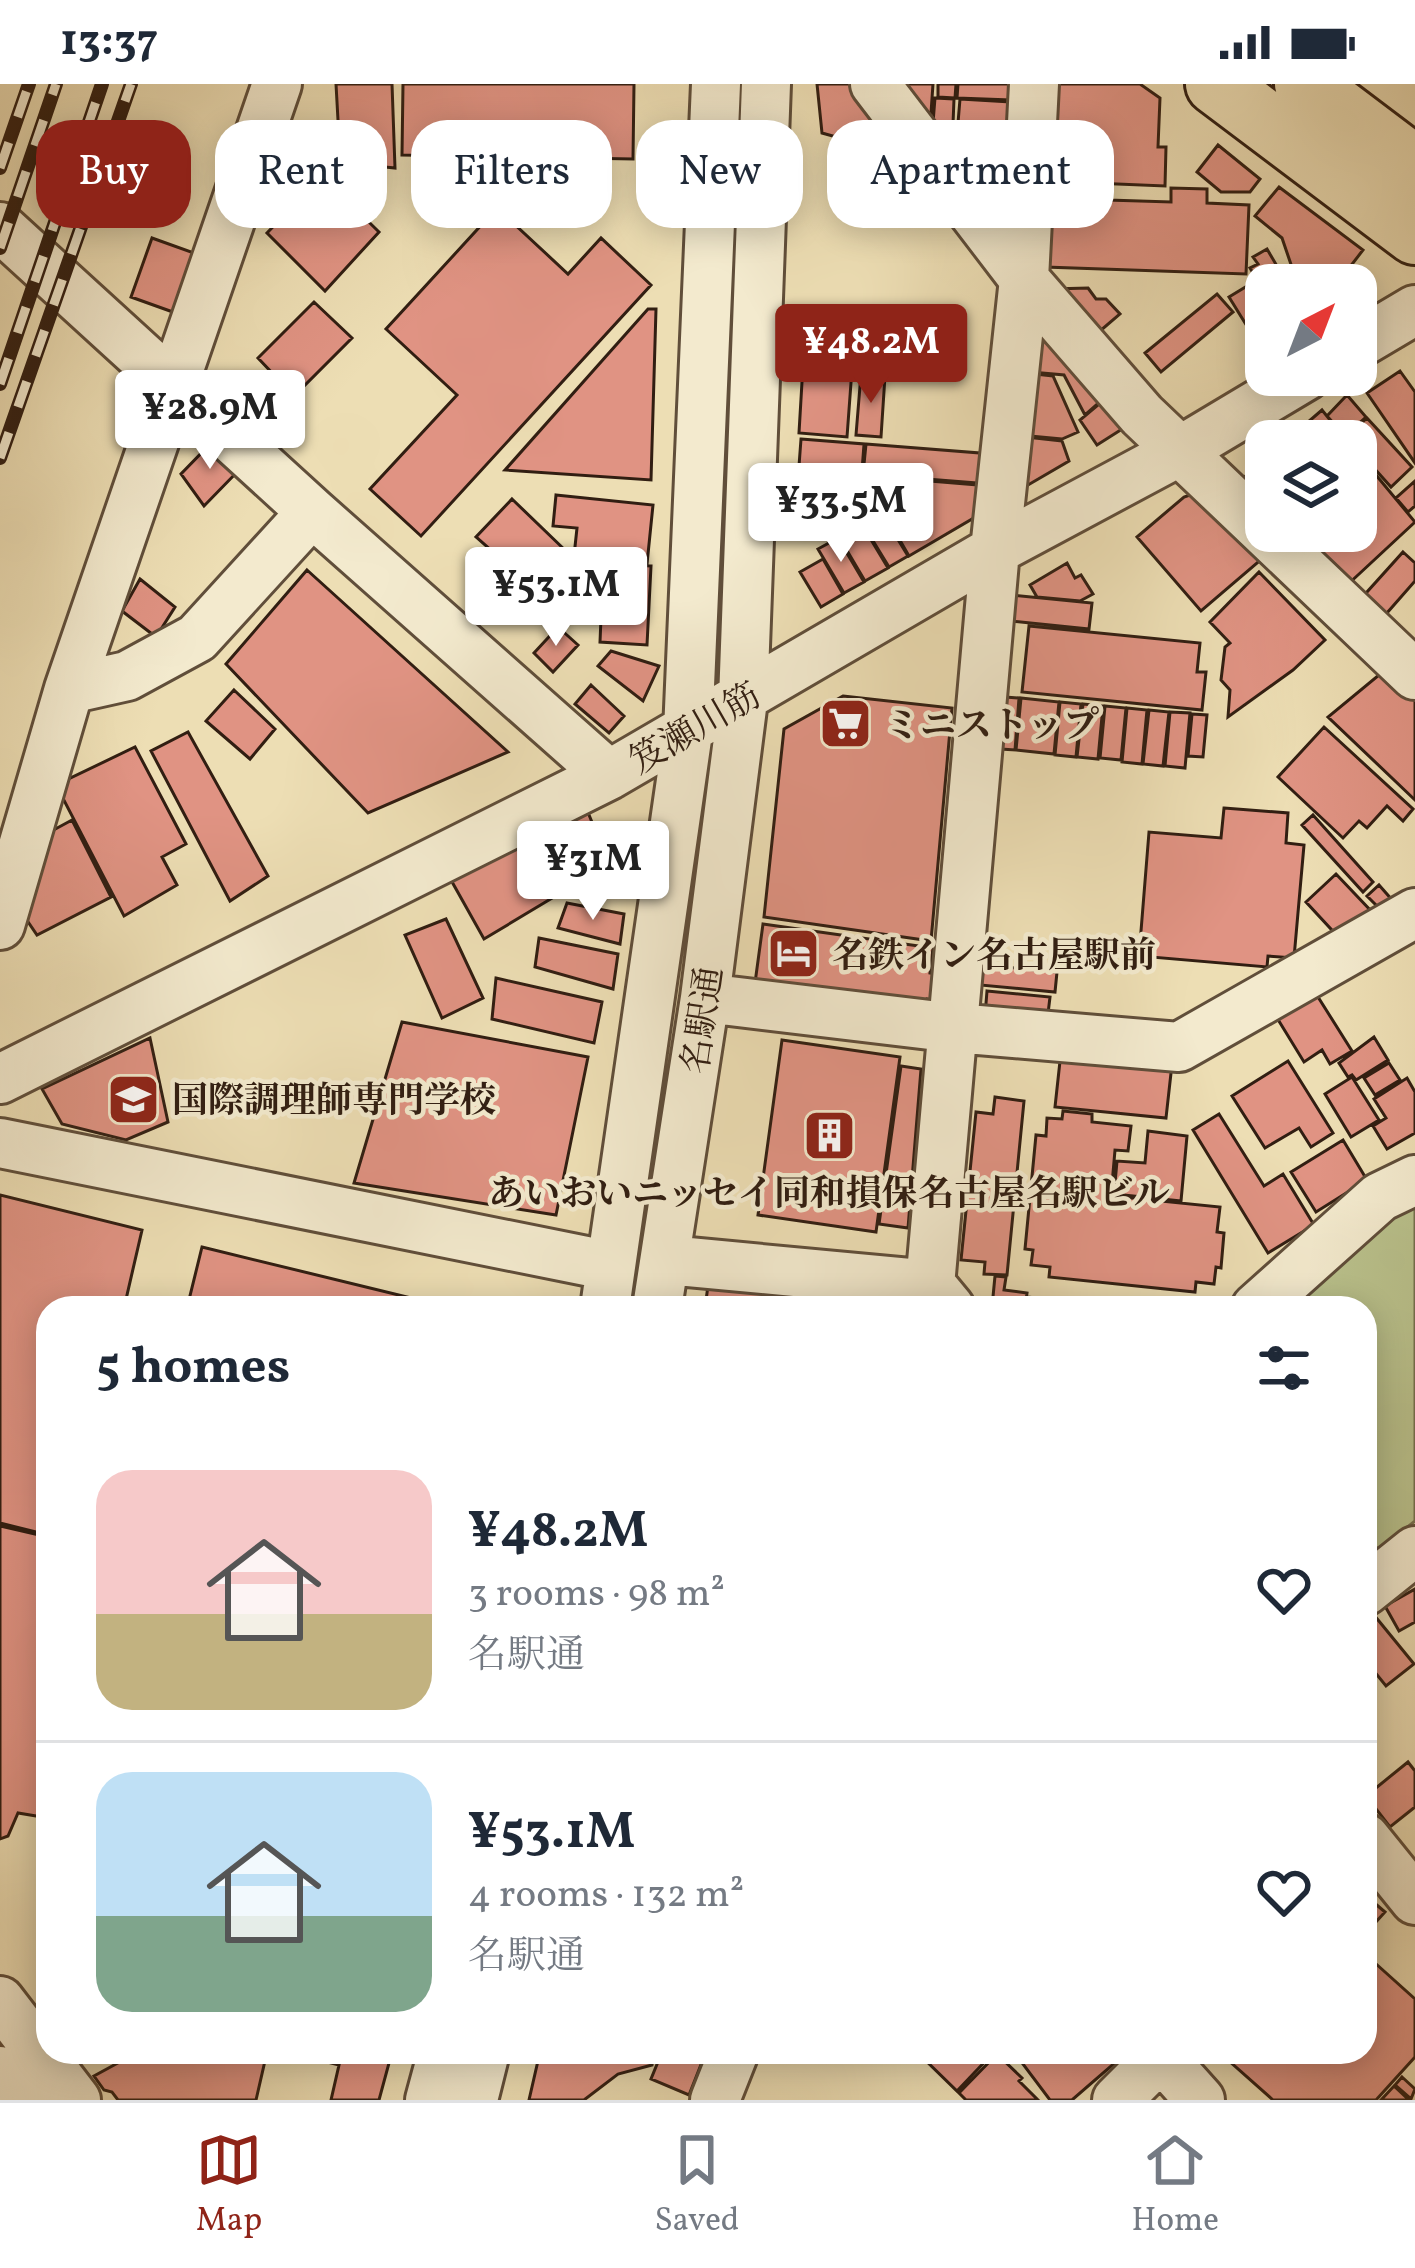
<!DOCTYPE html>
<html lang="en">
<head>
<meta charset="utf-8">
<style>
	:root { --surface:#fff; --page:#f6f6f7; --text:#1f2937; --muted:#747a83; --line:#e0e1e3; --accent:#8f2418 }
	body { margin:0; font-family:Vollkorn,"Noto Serif JP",serif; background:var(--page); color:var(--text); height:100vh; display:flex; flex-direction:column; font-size:45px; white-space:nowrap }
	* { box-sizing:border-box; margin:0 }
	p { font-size:39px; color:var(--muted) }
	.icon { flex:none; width:66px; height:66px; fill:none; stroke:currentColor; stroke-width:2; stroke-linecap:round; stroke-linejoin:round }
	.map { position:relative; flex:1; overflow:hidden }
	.sheet { position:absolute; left:36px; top:1212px; width:1341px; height:768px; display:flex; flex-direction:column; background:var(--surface); border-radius:36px; box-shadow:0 6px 30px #0003 }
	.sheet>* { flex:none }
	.top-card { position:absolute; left:36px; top:36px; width:1344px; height:108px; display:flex; gap:24px }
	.needle { width:78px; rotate:42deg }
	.tools { position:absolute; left:1245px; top:180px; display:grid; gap:24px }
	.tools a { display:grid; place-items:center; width:132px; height:132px; border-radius:24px; background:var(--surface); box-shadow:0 6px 30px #0003; font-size:60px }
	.price { position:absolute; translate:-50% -102px; padding:0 27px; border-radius:12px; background:#fff; color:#222; font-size:39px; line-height:78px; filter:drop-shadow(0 3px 6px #0008) }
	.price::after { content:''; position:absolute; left:50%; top:72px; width:36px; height:27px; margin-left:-18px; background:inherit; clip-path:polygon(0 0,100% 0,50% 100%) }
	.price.active { background:var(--accent); color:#fff }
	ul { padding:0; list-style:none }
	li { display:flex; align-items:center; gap:36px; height:300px; padding:0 60px }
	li+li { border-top:3px solid var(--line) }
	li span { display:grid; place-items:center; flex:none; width:336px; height:240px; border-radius:36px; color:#555 }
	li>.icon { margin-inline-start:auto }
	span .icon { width:144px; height:144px; fill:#fffc; stroke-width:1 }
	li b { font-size:51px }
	h2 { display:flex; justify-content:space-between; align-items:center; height:144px; padding:0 60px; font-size:51px }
	.tag { padding:0 42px; border-radius:36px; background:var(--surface); box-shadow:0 6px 30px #0003; font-size:42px; line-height:108px }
	.tag.active { background:var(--accent); color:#fff }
	.status { display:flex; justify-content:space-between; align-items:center; height:84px; padding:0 60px; background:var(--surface); direction:ltr }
	.status svg { height:33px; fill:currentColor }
	.dock { display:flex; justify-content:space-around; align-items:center; height:168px; border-top:3px solid var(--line); background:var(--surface); font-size:33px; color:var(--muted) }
	.dock a { display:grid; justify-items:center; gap:6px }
	.dock .active { color:var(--accent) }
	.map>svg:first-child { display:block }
	.green { fill:#b9c18c; stroke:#75704f; stroke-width:3 }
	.building { fill:#e09383; stroke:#311e12; stroke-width:3 }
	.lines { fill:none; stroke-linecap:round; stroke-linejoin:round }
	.minor-casing { stroke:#604e3a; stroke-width:54 }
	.major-casing { stroke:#311e12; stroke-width:66 }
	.minor { stroke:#f3eace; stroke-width:48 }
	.major { stroke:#eddeb4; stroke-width:60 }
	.rail-casing { stroke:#311e12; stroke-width:14 }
	.rail { stroke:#f3eace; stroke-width:9; stroke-dasharray:27; stroke-linecap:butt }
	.labels { text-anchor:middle; stroke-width:9; stroke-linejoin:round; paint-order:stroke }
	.poi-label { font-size:36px; font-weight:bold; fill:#311e12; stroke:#f3eace; text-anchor:start }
	.street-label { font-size:36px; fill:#311e12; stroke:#f3eace }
</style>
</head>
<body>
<div class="status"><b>13:37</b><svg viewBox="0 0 49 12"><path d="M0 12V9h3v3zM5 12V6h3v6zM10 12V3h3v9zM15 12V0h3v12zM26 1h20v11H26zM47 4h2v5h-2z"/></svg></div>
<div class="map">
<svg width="1415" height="2016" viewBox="0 0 1415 2016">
	<rect width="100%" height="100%" fill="#eddeb4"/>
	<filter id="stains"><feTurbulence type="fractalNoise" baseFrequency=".00167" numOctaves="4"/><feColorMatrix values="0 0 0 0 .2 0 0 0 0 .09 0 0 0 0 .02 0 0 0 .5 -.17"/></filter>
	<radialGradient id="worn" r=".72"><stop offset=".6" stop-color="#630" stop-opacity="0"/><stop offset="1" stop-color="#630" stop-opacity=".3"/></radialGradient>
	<path class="green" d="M1415 1111V1437L1380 1465 1365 1460V1224H1272Z"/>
	<path class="building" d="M336 0H392L395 84 365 81 363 57 339 54Z
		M403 0H634L633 75 402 71Z
		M817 0H860L900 51 867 77 851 57 822 49Z
		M896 0H933L931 29 915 28Z
		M938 0H956L955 14 938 13Z
		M958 0H1012L1011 16 957 14Z
		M1048 0H1140L1160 14 1158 63H1166L1165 102 1045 97Z
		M935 14 954 15 953 40 933 39Z
		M960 15 1011 18 1010 42 958 39Z
		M925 40 1010 44 1007 90 961 88Z
		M1218 61 1260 95 1250 108H1221L1197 88Z
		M895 89 923 123 911 133 882 99Z
		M322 92 379 148 325 207 267 149Z
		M1080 102 1108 103V116L1171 118V104L1207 105V119L1249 121 1246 190 1045 183 1048 115 1080 116Z
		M1279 103 1363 166 1336 201H1298L1282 154 1255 132Z
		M497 124 568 190 601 154 651 201 421 452 370 405 457 311 386 245Z
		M152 154 205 173 184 232 131 213Z
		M1267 165 1288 201H1266V255L1258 260 1229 213 1257 196 1250 184 1258 180 1253 173Z
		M1088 204 1096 215H1106L1120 230 1093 253 1053 205Z
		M1217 210 1233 228 1161 288 1145 269Z
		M314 218 352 254 294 312 258 274Z
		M648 225H656L651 396 505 386Z
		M1035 241 1110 309 1085 331 1064 291 1031 288Z
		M803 281 852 285 847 353 799 349Z
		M1400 287 1415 308V379L1367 309Z
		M861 290 885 292 881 353 856 351Z
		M1035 290 1053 292 1078 348 1062 355 1030 352Z
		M1111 310 1130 340 1097 361 1080 336Z
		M1347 311 1366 333 1345 352 1327 332Z
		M1322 326 1347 357H1286Z
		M1367 334 1412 383 1391 403 1356 364V357L1346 353Z
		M1026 353 1062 357 1069 377 1028 401 1022 396Z
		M801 355 864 360 862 387 799 382Z
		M214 356 240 385 204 422 181 390Z
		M866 360 992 370 990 400 863 390Z
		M1356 367 1415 438 1344 504 1290 447H1356Z
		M1266 374V422L1241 396Z
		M857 391 990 402 989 425 909 472 883 427 855 425Z
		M1415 397V422L1408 428 1396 414Z
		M1199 408 1263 474 1201 527 1137 453 1184 413Z
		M556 411 653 421 647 480 574 472 577 444 553 442Z
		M512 415 567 468 535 505 476 453Z
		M855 429 888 484 865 497 826 431Z
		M856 429 883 431 908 472 889 483Z
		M838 454 864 498 844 509 818 465Z
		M1403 468 1415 479V497L1379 538 1358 518Z
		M823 475 843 510 821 523 800 488Z
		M582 478 651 482 647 561 600 558 602 510 581 509Z
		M1067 479 1075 494 1081 491 1093 510 1080 517 1037 513 1030 501Z
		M307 486 508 668 368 729 226 580Z
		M1259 488 1325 556 1293 586 1228 633 1230 606 1221 596 1225 563 1230 559 1210 538Z
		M140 495 175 523 156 553 122 527Z
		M1012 511 1092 519 1089 545 1010 537Z
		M1029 542 1200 559 1197 588H1206L1202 626 1022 608Z
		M558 543 578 561 553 588 534 569Z
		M611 567 659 582 643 617 598 582Z
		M1385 586 1415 614V716L1328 633Z
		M591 601 624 632 609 649 575 620Z
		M234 606 275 645 250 675 206 637Z
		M843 612 952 624 931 857 764 833 784 645Z
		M1005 613 1019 614 1015 666 1001 665Z
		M1021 614 1059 618 1054 670 1016 666Z
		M1060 618 1081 620 1076 673 1055 671Z
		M1083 620 1103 622 1098 675 1077 673Z
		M1105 622 1126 624 1121 676 1100 674Z
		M1127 624 1147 626 1142 680 1122 678Z
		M1149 626 1169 628 1163 682 1143 680Z
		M1170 628 1190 629 1185 684 1165 682Z
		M1192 630 1207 631 1203 673 1188 672Z
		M1324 643 1413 725 1403 737 1387 722 1367 744 1359 737 1343 754 1278 693Z
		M188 648 268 792 230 817 151 667Z
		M135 663 186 760 162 773 177 801 124 832 56 701Z
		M1224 724 1288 729 1286 759 1304 761 1294 874 1268 872 1267 883 1139 872 1149 748 1221 754Z
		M587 726 609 780 484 855 451 796Z
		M1313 731 1373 798 1363 808 1302 741Z
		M72 736 111 813 37 851 16 820 48 749Z
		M1336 790 1373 829 1343 858 1306 818Z
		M1379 801 1393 817 1382 827 1367 812Z
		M567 819 624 830 620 860 558 844Z
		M446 835 483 914 442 934 405 851Z
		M763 840 933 864 930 889 942 891 938 917 927 915 925 923 755 899Z
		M539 854 618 870 613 905 535 883Z
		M982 881 1057 888 1055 908 980 901Z
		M496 894 602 918 594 959 492 935Z
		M1313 905 1352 967 1330 980 1322 966 1304 978 1274 929Z
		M987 907 1050 913 1047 938 985 932Z
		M402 938 588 973 556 1131 354 1099Z
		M1374 953 1388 976 1356 996 1352 991 1348 993 1339 979Z
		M150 954 168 1038 126 1056 62 1040 42 1005Z
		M782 956 900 973 876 1148 758 1131Z
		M1061 968 1172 980 1166 1034 1055 1023Z
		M1288 977 1333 1049 1311 1063 1299 1044 1265 1064 1232 1012Z
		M1389 979 1400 996 1375 1011 1364 994Z
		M901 982 921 985 908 1144 879 1140Z
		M1352 993 1379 1036 1351 1053 1325 1010Z
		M1407 994 1415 1008V1049L1387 1065 1373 1042 1386 1034 1374 1015Z
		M995 1013 1024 1017 1007 1191 984 1190 985 1178 961 1176 976 1028 993 1030Z
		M1063 1027 1092 1030V1038L1131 1042 1128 1067 1115 1066 1111 1112 1220 1123 1217 1148 1224 1149 1221 1184 1216 1183 1214 1200 1196 1198 1195 1208 1049 1193 1050 1183 1031 1181 1033 1166 1025 1165 1036 1051 1046 1052 1047 1034 1062 1035Z
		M1219 1030 1264 1102 1283 1090 1314 1141 1268 1169 1193 1046Z
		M1148 1047 1187 1052 1181 1117 1114 1110 1117 1077 1145 1079Z
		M1343 1056 1367 1096 1316 1128 1291 1088Z
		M0 1111 142 1146 124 1224H48V1451L0 1439Z
		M202 1163 452 1224H187Z
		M995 1192 1006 1193 1004 1206 1027 1209 1025 1224 992 1223Z
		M709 1194 780 1203 777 1224H705Z
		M794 1211 895 1224H792Z
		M1027 1213 1132 1224H1026Z
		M0 1442 48 1453V1734L18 1729 8 1752 0 1755Z
		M1415 1505V1538L1399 1547 1385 1522Z
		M1374 1531 1414 1580 1386 1602 1365 1576V1539Z
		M1408 1678 1415 1687V1723L1390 1743 1366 1712Z
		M1365 1811 1385 1828 1365 1850Z
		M1365 1870 1415 1915V1973L1376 2016H1273L1219 1968H1365Z
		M138 1968H267L256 2016H118L112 2008 104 2006 94 1992Z
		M301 1968H392L379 2016H331L339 1981 300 1971Z
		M540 1968H654L652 1981 618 1990 584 2016H529Z
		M662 1968H678L702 1978 689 2011 651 1995Z
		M917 1968H994L957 2007Z
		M1014 1968H1122L1124 1971 1072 2016H1050Z
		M997 1970 1022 1994 1019 1997 1038 2016H966L959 2009Z
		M1402 1993 1415 2005 1411 2015 1395 2001Z
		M1394 2002 1409 2016H1381Z"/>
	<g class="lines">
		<defs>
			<path id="minor" d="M875 0 1024 195 1142 331 1415 591
				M0 143 312 428 609 691
				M1356 261 1415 226
				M69 605 127 592 197 554 312 428
				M0 841 69 605 277 0
				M705 914 955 944 1179 963 1415 829
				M0 995 609 691 995 466 1180 367 1307 291
				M0 1059 611 1182
				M667 1176 931 1201 950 1224
				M605 1224 688 648 716 0
				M657 1224 705 914 743 616 766 0
				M928 1224 995 466 1024 195 1034 0
				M1256 1224 1380 1113 1415 1096
				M1365 1507 1415 1467
				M1365 1754 1415 1816
				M0 1917 76 2016
				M1157 1968 1200 2016
				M0 1987 22 2016
				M430 2016 443 1968
				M473 2016 485 1968
				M715 2016 734 1968
				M1117 2016 1161 1972"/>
			<path id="major" d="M1216 0 1415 150
				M1305 0 1415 83"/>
		</defs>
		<use href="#minor" class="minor-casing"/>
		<use href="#major" class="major-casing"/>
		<use href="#minor" class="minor"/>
		<use href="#major" class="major"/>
		<defs>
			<path id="rail" d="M0 84 29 0
				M0 164 56 0
				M0 300 102 0
				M0 374 131 0"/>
		</defs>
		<use href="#rail" class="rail-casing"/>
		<use href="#rail" class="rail"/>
	</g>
	<defs>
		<symbol id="supermarket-square" viewBox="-11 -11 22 22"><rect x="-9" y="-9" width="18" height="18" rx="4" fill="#8f2418" stroke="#f3eace"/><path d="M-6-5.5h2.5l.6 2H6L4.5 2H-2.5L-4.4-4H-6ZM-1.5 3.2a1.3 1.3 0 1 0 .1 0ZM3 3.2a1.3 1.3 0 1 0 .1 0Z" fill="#fff"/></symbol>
		<symbol id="hotel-square" viewBox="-11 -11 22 22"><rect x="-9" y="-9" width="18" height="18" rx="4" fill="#8f2418" stroke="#f3eace"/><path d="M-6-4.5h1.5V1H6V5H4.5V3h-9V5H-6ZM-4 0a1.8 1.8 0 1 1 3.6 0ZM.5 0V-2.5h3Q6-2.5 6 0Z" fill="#fff"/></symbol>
		<symbol id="university-square" viewBox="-11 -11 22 22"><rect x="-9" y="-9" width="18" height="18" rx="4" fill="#8f2418" stroke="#f3eace"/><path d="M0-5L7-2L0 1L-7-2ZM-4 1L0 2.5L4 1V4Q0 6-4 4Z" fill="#fff"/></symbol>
		<symbol id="building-square" viewBox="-11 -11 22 22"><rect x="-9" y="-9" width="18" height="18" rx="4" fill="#8f2418" stroke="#f3eace"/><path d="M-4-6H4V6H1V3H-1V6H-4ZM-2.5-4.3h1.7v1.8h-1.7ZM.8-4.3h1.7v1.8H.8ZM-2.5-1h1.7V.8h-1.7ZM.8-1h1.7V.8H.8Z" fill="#fff"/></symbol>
	</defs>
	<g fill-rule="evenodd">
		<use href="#supermarket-square" x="816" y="610" width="59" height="59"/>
		<use href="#hotel-square" x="764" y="840" width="59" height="59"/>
		<use href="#university-square" x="104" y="986" width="59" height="59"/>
		<use href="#building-square" x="800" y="1022" width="59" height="59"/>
	</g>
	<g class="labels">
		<g class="poi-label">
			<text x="884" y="653">ミニストップ</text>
			<text x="832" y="883">名鉄イン名古屋駅前</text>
			<text x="172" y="1028">国際調理師専門学校</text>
			<text x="829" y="1121" text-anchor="middle">あいおいニッセイ同和損保名古屋名駅ビル</text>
		</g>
		<g class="street-label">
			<text transform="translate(694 643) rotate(-30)" y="13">笈瀬川筋</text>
			<text transform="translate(701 936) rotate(-82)" y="13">名駅通</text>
		</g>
	</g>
	<rect width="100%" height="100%" filter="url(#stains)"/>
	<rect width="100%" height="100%" fill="url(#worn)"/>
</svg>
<div class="tools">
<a><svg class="needle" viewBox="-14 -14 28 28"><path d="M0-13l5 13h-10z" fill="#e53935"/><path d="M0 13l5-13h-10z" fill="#747a83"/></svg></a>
<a><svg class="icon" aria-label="layers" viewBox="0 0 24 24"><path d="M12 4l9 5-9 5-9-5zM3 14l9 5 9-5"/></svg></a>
</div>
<b class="price active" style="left:871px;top:322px">¥48.2M</b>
<b class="price" style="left:210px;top:388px">¥28.9M</b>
<b class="price" style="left:841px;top:481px">¥33.5M</b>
<b class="price" style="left:556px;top:565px">¥53.1M</b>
<b class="price" style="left:593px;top:839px">¥31M</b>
<div class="top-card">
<a class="tag active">Buy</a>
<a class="tag">Rent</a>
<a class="tag">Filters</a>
<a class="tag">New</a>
<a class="tag">Apartment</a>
</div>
<section class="sheet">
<h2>5 homes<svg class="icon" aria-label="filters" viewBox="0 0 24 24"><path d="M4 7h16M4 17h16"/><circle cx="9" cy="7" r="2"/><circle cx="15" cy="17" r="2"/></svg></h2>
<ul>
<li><span style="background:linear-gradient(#f6c9c9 60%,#c2b280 0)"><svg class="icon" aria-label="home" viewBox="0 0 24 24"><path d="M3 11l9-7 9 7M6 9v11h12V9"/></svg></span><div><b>¥48.2M</b><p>3 rooms · 98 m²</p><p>名駅通</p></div><svg class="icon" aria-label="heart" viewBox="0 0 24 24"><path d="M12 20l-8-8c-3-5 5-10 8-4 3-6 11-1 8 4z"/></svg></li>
<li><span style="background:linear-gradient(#bfe0f5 60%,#7fa58c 0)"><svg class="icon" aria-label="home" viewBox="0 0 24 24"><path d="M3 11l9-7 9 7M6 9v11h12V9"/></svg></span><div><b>¥53.1M</b><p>4 rooms · 132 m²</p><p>名駅通</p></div><svg class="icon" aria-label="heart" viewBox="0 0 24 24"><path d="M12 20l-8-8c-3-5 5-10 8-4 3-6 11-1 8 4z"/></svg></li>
</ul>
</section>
</div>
<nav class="dock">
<a class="active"><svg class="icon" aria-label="map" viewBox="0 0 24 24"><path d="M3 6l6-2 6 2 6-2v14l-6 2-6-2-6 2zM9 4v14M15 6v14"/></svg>Map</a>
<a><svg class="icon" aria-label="saved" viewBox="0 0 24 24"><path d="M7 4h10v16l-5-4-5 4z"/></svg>Saved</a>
<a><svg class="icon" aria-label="home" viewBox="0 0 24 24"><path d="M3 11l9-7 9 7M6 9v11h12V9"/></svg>Home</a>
</nav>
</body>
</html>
